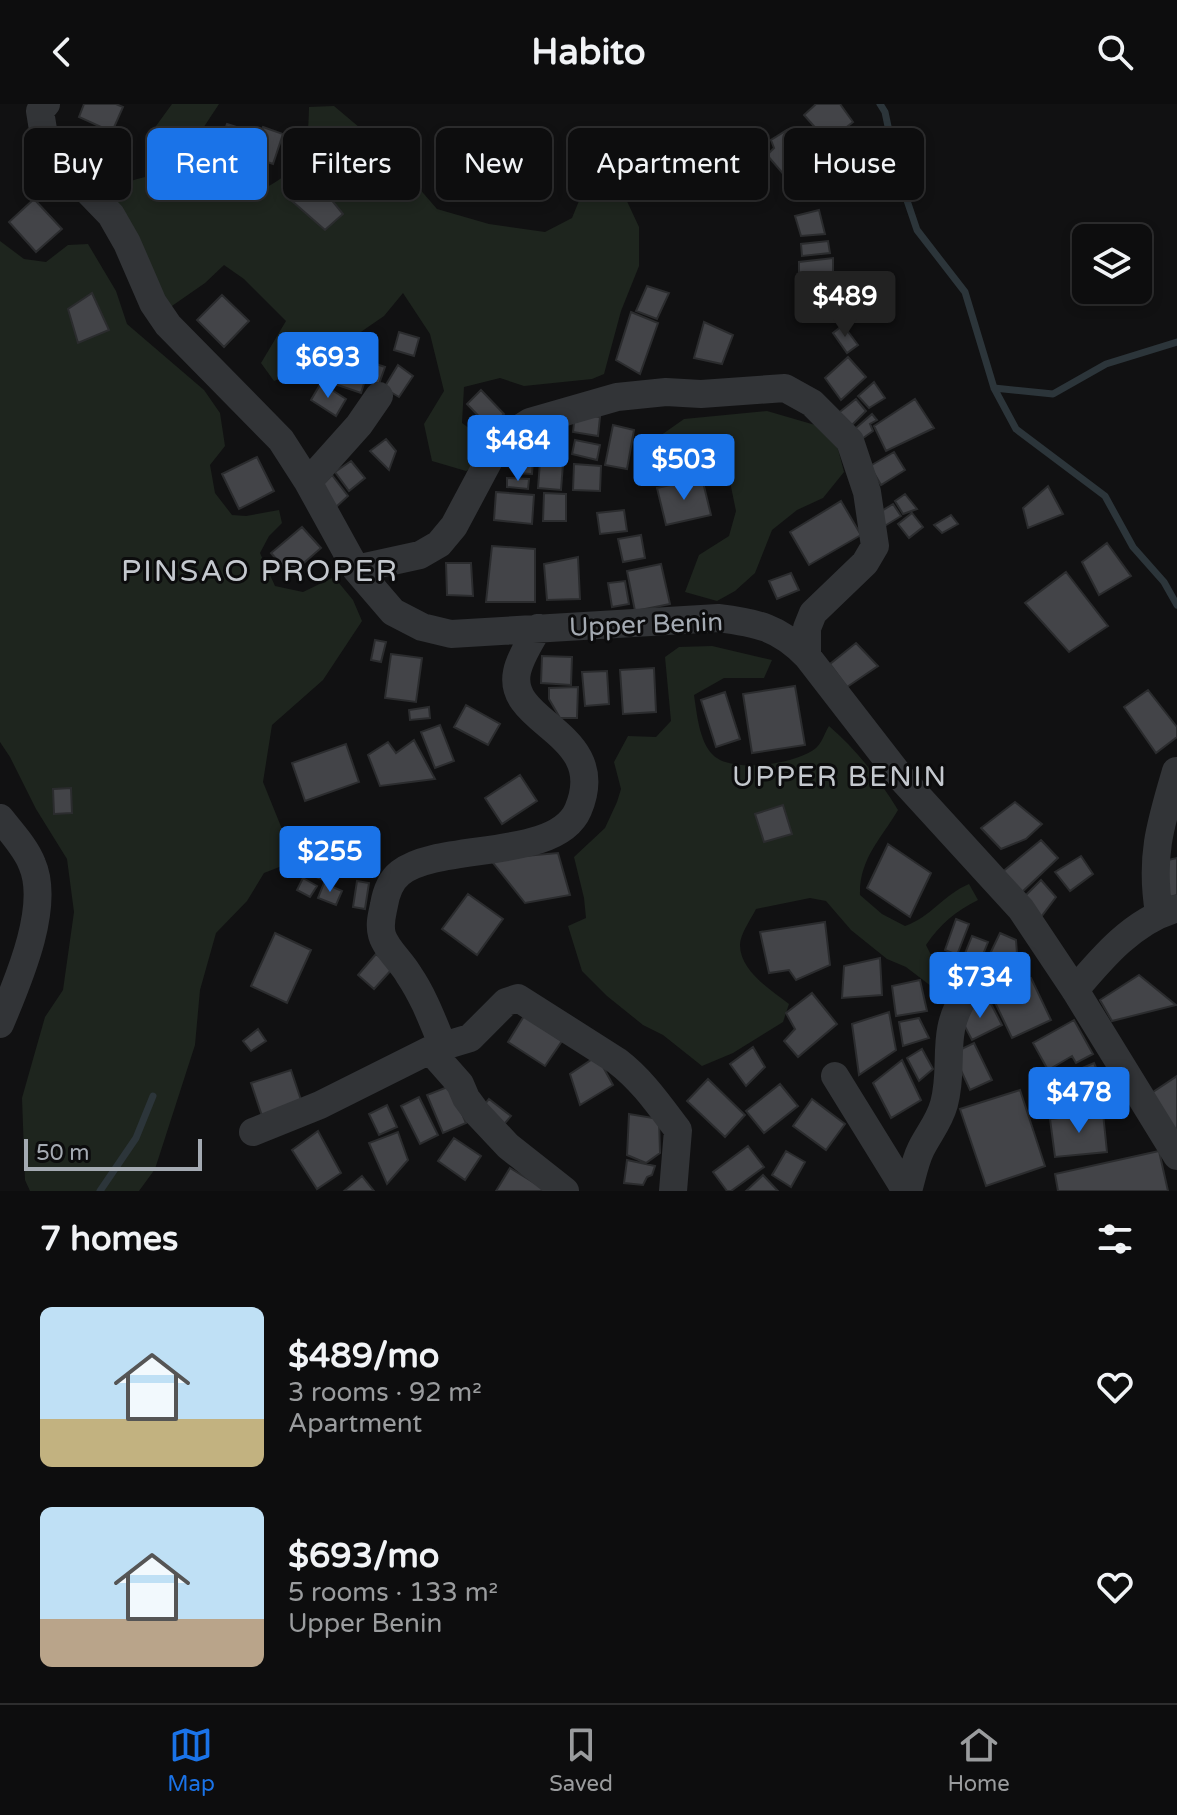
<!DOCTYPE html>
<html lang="en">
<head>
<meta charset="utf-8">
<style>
	:root { --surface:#0d0d0e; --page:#1b1b1c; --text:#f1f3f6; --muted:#9a9c9e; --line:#2d2d2e; --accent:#1a73e8 }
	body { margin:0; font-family:"Varela Round",sans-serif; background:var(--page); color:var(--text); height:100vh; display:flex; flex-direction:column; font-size:30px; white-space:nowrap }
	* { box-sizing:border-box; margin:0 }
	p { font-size:26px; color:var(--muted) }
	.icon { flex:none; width:44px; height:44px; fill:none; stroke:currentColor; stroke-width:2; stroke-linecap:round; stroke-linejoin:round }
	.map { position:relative; height:1087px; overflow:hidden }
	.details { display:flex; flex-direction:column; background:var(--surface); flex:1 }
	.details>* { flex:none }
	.hud { position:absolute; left:24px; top:24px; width:1130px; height:72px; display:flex; gap:16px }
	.fabs { position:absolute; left:1072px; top:120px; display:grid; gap:16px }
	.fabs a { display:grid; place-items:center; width:80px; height:80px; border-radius:12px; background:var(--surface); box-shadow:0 4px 12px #0003,0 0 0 2px var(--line); font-size:40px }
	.scale { position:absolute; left:24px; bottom:20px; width:178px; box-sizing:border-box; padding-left:8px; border:4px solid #a4aab2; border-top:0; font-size:22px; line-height:28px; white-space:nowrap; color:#a4aab2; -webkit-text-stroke:6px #0c0c0d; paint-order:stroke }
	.price { position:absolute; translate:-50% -68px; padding:0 18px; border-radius:8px; background:var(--accent); color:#fff; font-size:26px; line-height:52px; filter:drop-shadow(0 2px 4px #0008) }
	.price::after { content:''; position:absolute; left:50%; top:48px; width:24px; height:18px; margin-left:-12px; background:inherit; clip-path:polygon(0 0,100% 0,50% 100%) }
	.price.on { background:#222; color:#fff }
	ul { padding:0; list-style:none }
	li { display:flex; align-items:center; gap:24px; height:200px; padding:0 40px }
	li span { display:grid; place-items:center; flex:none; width:224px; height:160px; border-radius:12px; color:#555 }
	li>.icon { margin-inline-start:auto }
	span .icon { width:96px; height:96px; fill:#fffc; stroke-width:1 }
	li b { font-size:34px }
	h2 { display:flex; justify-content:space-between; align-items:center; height:96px; padding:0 40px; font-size:34px }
	.pill { padding:0 28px; border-radius:12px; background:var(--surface); box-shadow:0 4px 12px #0003,0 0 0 2px var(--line); font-size:28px; line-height:72px }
	.pill.on { background:var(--accent); color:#fff }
	header { display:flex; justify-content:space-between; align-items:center; height:104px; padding:0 40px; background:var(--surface); font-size:36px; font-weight:700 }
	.tab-bar { display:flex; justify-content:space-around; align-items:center; height:112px; border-top:2px solid var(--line); background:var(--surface); font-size:22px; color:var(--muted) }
	.tab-bar a { display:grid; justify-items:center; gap:4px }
	.tab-bar .on { color:var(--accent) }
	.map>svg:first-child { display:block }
	.green { fill:#1e251e }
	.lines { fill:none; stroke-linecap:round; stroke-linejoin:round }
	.stream { stroke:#2c353a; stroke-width:7 }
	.building { fill:#434448; stroke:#2b2c2e; stroke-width:2 }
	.street { stroke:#323437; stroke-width:28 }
	.labels { text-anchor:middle; stroke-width:6; stroke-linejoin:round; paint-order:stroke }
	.street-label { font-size:26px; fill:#a4aab2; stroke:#0c0c0d }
	.neighbourhood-label { font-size:28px; letter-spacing:2px; fill:#c4c8ce; stroke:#0c0c0d }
	.quarter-label { font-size:30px; letter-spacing:2px; fill:#c4c8ce; stroke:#0c0c0d }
</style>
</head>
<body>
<header><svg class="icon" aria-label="back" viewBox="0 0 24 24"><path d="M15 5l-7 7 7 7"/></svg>Habito<svg class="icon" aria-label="search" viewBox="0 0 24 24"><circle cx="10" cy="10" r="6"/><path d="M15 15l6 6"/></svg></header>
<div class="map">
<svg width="1177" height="1087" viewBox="0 0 1177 1087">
	<rect width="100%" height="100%" fill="#111112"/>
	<path class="green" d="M172 0H219L190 44 230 73 264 85C305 62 308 49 309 3L334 2 385 45 437 105 489 120 545 128 572 114 581 92 571 33 604 40 610 49 619 80 639 123V162L621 207 604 270 592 275 524 282 500 274 464 283 462 319 489 339 485 356 466 367 432 357 424 320 444 287 430 230 403 189 384 212 355 232 331 243 310 262 274 277 261 259 286 217 244 175 224 161 205 179 169 204 109 100 110 85C134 74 156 70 181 67L174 50 155 37 156 22Z
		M0 137 24 155 46 158 68 141 88 140 116 187 127 220 204 286 220 309 225 342 210 361 215 389 232 411 246 412 279 406 282 419 269 432 260 449 275 482 303 488 334 473 353 496 362 517 323 576 272 621 263 678 286 735 282 762 264 769 247 797 216 829 200 886 195 941 155 1065 139 1087H30L25 1076 22 994 45 913 63 886 74 808 67 755 36 705 10 653 0 638Z
		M767 307 822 323 837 341 844 368 823 394 797 406 772 426 755 469 735 487 717 497 685 488 699 451 729 432 736 407 728 368 706 349 658 348 657 334 684 315Z
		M712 542 772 556 764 574H724L694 591C697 610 699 637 713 651 732 670 797 660 816 644 822 639 825 628 829 622 857 646 879 675 898 706 881 735 859 755 860 791L882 810 905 822C931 813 943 791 969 780L978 796C956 807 940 820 926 841L935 859 952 876 944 892 906 863 887 855 851 826 826 797 810 794 756 805C751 815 740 830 740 841 740 867 771 886 789 900L783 918 733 949 702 962 663 931 643 921 607 892 582 867 568 822 586 814 584 794 574 753 605 724 617 698 621 685 614 658 628 632 656 633 671 617 665 553 679 543Z"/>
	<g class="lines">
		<path class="stream" d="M880 0 885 8 898 70 917 126 965 188 994 284 1016 325 1105 392 1133 443 1164 478 1177 501
			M994 284 1053 290 1106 260 1177 238
			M100 1087 136 1034 153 992"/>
	</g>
	<path class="building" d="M84 0H116L123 3 112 28 79 13Z
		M816 0H840L853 18 828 38 804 11Z
		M227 20 252 28 244 55 218 46Z
		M263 23 283 30 273 60 253 53Z
		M81 24 109 38 100 58 71 44Z
		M787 26 807 58 785 72 767 51 774 44 771 36Z
		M643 34 667 59 640 85 616 60Z
		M317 78 343 110 325 126 292 97Z
		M34 95 62 125 36 148 9 118Z
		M819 106 825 130 801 132 795 112Z
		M828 137 830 149 802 152 801 140Z
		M833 154V182H799V158Z
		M647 182 669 189 657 215 636 207Z
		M92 189 109 226 78 239 68 205Z
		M222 191 249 217 224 243 197 216Z
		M631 208 658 219 640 270 616 256Z
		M704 218 733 231 722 260 694 254Z
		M843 221 858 241 847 249 833 229Z
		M399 228 419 234 414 252 394 246Z
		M848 253 866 273 841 296 825 274Z
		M339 257 368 267 361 289 332 279Z
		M376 260 385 263 379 280 370 277Z
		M398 261 413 272 399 293 384 284Z
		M874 278 885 294 869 304 858 292Z
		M321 279 346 295 336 312 311 296Z
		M481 286 504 310 489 323 467 300Z
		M856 295 866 307 849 324 836 311Z
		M915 295 934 324 886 347 874 322Z
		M575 310 600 313 598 332 573 328Z
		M872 310 877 316 870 320 873 327 859 337 850 329Z
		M613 321 634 326 627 365 605 361Z
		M549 327 567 332 562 351 544 347Z
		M386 335 396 347 389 366 370 347Z
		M575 336 600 341 597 356 572 350Z
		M894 348 905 366 881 381 870 362Z
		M257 353 274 387 239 405 222 370Z
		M516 355 533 356 532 370 515 369Z
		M351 357 365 374 349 387 335 368Z
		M540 358 563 360 561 386 538 384Z
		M574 360 601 362 600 387 573 386Z
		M672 365 673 375 655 377 654 367Z
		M332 371 348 392 336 403 320 383Z
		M507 374 529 375 528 385 507 383Z
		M702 374 711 411 666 421 657 384Z
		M1048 382 1063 410 1028 424 1023 404Z
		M496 388 534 391 532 420 494 416Z
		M544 389 566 390V417H543Z
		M905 390 917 405 903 410 895 397Z
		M841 397 861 431 809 461 790 428Z
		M893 400 901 412 883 423 875 411Z
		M624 406 627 427 600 430 597 409Z
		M912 409 923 423 909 434 898 420Z
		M951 411 958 420 942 429 934 421Z
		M302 423 321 444 290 471 271 449Z
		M641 431 645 454 623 458 618 435Z
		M1107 439 1131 472 1099 491 1082 458Z
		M492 442 535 445V498H486Z
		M578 453 580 495 547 496 544 460Z
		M446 459H471L473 492 447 491Z
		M661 460 670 500 635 507 627 467Z
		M1066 468 1108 522 1069 548 1025 499Z
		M791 469 799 486 777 495 769 477Z
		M625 477 629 500 612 503 608 479Z
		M375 536 386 538 381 558 371 556Z
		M856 539 878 562 847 583 830 560Z
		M391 550 422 554 416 598 385 594Z
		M542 552 572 553 571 581 541 579Z
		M654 564 656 608 623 610 620 566Z
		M607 567 609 600 585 602 582 568Z
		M795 582 805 641 752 649 743 590Z
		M578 583 577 614H560L549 595V584Z
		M1148 586 1177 623V633L1156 649 1124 603Z
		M725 588 740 635 716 643 701 596Z
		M466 601 500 620 488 641 454 623Z
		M429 603 430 614 410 616 409 606Z
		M440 621 454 657 435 664 421 628Z
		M414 636 435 675 380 682 368 651 388 638 396 649Z
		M346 640 359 678 305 697 292 659Z
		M520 671 537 697 502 720 485 694Z
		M71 684 72 709 54 710 53 685Z
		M1015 698 1042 720 1026 735 1001 745 981 724Z
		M783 701 792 730 764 738 755 710Z
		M1041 736 1058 754 1021 789 1001 769Z
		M888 740 931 769 910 813 867 784Z
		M558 749 570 791 525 799 490 755Z
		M1081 752 1093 770 1070 787 1055 768Z
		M316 754 335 762 328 778 309 770Z
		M1177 754V791L1170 793 1159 758Z
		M303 774 317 782 310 793 297 786Z
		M1041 776 1056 793 1041 813 1021 796Z
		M357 777 369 779 365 805 353 803Z
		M324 779 342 787 336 801 318 794Z
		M468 790 503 815 477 851 442 825Z
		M956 815 969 820 957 851 945 846Z
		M825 818 830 861 796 876 789 866 769 869 760 828Z
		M275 829 311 846 287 899 251 882Z
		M1000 829 1016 836 1017 850 1009 865 989 852Z
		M972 832 988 838 980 858 964 852Z
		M376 850 393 864 374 885 358 871Z
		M880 854 882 891 842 894 844 862Z
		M1139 871 1176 901 1112 917 1100 896Z
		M1031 874 1051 916 1012 934 992 892Z
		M920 876 927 907 896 912 892 882Z
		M812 889 837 920 798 953 784 937 795 925 786 909Z
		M989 896 1002 921 972 936 959 911Z
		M889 908 896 946 859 971 852 920Z
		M524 912 562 937 545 962 508 938Z
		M919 914 929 934 903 942 899 918Z
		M1074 916 1093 950 1076 959 1072 952 1048 966 1033 939Z
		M258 925 266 937 251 947 243 937Z
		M974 939 992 976 970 986 953 949Z
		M753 943 765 963 746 982 730 960Z
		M922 945 933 965 919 977 907 954Z
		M597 952 613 981 580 1001 570 970Z
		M902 956 921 996 891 1014 873 979Z
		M1094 959 1109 995 1071 1011 1056 975Z
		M291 966 302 999 262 1012 251 979Z
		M1177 972V1025L1175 1026 1150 990Z
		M708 975 745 1011 725 1033 687 997Z
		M780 980 798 1002 764 1029 746 1007Z
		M450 982 466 1019 443 1029 427 991Z
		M1020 986 1045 1062 986 1082 960 1005Z
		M419 993 438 1031 420 1040 401 1002Z
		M489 995 511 1012 500 1025 478 1009Z
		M812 995 845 1020 826 1046 793 1022Z
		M387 1001 397 1023 379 1031 369 1010Z
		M1103 1009 1107 1048 1055 1053 1050 1015Z
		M629 1010 659 1015 660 1049 646 1059 627 1051Z
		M318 1027 341 1069 317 1085 292 1046Z
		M398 1028 408 1056 387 1080 369 1039Z
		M454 1034 481 1052 465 1076 438 1057Z
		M748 1042 764 1063 731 1087H727L713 1068Z
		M786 1047 805 1058 791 1083 772 1071Z
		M1159 1047 1168 1087H1058L1055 1070Z
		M627 1056 655 1062 652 1071 647 1073 643 1081 624 1079Z
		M510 1064 544 1085 542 1087H496Z
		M763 1071 778 1087H746Z
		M362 1072 374 1087H344Z"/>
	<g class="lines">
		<path class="street" d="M46 0 40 7 44 32 59 57 111 111 127 139 153 199 168 221 281 336 308 378 356 465 393 508 422 523 451 530 718 514C757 519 779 523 807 552L903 676 1021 805 1075 886 1177 1052
			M308 378 359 321 379 292
			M356 465 420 451 439 440 454 422 495 345 509 331 530 318 617 293 666 288 701 290 785 284 812 299 850 337 867 388 875 442 865 459 813 509 807 524V552
			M0 714C11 728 26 744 32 760 51 803 17 879 0 920
			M1159 809C1150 753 1160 721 1176 667
			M1075 886C1102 854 1133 817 1175 805
			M443 942C433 918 424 893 409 871 402 858 386 845 382 831 379 820 382 811 384 801 386 789 390 777 400 769 439 738 556 757 578 706 611 628 506 621 517 568 520 553 531 537 538 524
			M430 946 460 980 466 994 477 1009 508 1042 565 1087
			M835 972 906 1087
			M253 1028 320 1001 430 946 470 934 506 898 518 894 617 957C642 976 659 1001 678 1026L673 1087
			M908 1087C912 1073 915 1057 921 1045 929 1029 939 1018 944 1000 955 960 939 929 966 890"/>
	</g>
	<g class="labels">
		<g class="street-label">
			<text transform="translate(646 520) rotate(-2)" y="9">Upper Benin</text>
		</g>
		<g class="neighbourhood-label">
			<text x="840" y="682">UPPER BENIN</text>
		</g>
		<g class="quarter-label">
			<text x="260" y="477">PINSAO PROPER</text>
		</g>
	</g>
</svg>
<div class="fabs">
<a><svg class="icon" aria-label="layers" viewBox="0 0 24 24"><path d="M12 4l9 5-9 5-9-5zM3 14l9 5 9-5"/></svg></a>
</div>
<div class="scale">50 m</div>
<b class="price on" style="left:845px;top:235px">$489</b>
<b class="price" style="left:328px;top:296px">$693</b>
<b class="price" style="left:518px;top:379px">$484</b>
<b class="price" style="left:684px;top:398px">$503</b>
<b class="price" style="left:330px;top:790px">$255</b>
<b class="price" style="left:980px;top:916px">$734</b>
<b class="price" style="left:1079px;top:1031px">$478</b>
<div class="hud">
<a class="pill">Buy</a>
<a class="pill on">Rent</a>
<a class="pill">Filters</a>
<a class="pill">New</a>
<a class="pill">Apartment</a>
<a class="pill">House</a>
</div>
</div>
<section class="details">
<h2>7 homes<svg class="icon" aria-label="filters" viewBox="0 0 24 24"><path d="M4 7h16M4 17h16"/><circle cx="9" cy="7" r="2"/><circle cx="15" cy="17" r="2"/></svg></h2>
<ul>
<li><span style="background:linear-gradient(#bfe0f5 70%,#c2b280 0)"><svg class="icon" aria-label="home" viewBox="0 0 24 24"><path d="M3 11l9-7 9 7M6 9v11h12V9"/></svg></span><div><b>$489/mo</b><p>3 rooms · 92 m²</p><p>Apartment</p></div><svg class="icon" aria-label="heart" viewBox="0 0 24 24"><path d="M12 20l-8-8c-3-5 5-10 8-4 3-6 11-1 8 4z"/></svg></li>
<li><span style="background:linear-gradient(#bfe0f5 70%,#b9a48a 0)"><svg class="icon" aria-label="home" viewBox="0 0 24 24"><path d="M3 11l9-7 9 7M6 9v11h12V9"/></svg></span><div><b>$693/mo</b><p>5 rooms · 133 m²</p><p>Upper Benin</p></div><svg class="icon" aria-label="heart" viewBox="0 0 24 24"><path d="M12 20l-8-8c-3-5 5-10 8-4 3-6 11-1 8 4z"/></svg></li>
</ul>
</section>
<nav class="tab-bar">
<a class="on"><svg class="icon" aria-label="map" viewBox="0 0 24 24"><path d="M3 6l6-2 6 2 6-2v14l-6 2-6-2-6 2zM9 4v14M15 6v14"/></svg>Map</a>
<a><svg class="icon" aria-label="saved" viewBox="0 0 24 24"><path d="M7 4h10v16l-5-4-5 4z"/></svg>Saved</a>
<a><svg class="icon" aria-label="home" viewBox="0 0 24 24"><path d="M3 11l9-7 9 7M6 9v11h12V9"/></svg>Home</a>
</nav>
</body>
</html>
